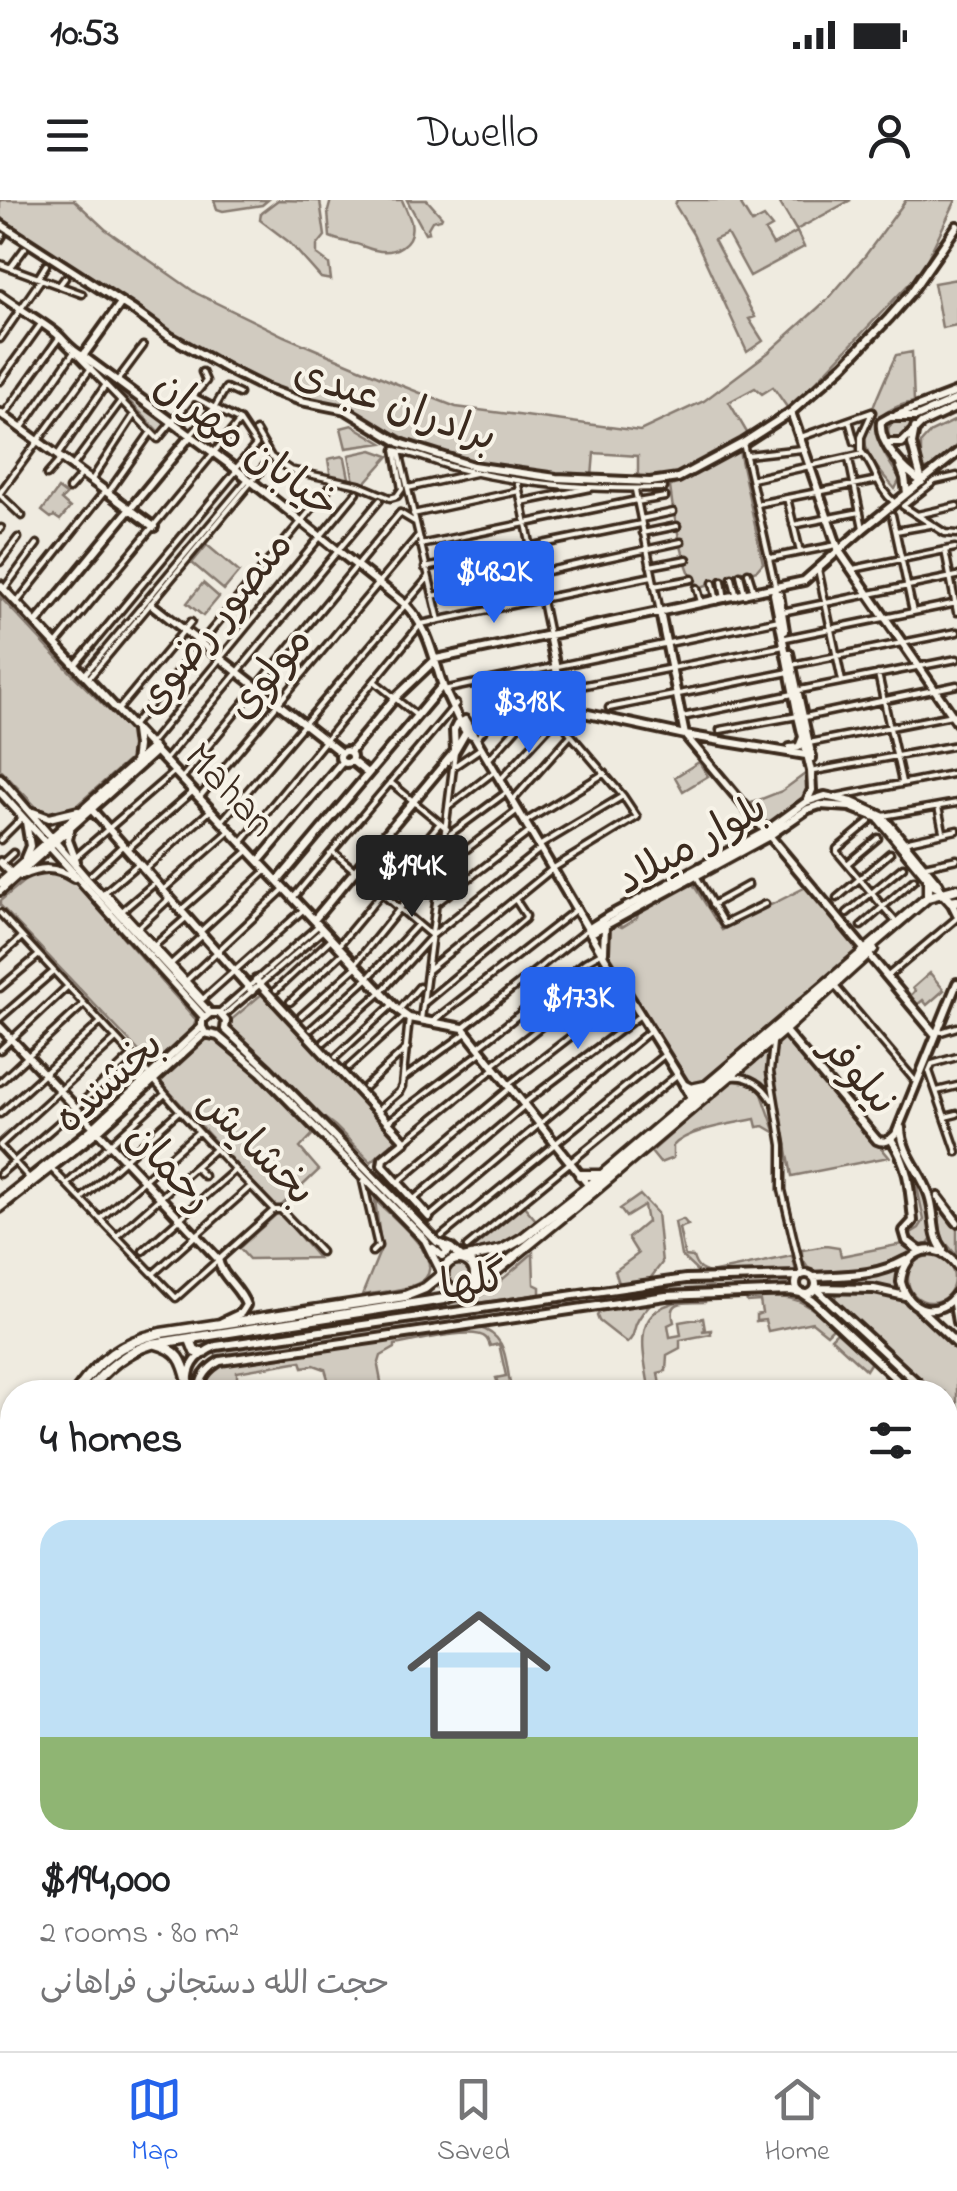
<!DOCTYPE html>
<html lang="en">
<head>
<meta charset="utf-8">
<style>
	:root { --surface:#fff; --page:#f2f2f2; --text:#202124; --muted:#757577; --line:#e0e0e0; --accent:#2563eb }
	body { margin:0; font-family:"Indie Flower","Playpen Sans Arabic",sans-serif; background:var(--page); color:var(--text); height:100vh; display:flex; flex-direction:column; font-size:38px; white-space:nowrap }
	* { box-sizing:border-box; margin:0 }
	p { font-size:32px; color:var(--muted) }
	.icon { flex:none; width:55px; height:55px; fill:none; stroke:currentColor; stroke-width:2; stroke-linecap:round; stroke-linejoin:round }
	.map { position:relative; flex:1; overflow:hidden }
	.details { position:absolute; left:0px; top:1180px; width:958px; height:672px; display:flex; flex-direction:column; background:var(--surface); border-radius:40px 40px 0 0; box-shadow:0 2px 8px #0004 }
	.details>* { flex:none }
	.price { position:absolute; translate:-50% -85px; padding:0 22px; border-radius:10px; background:var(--accent); color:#fff; font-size:32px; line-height:65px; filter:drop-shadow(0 2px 5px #0008) }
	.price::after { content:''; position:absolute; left:50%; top:60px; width:30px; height:22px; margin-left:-15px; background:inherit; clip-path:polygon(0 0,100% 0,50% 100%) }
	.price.selected { background:#222; color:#fff }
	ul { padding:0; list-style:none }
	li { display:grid; align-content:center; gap:20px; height:530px; padding:0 40px }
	li span { display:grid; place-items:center; height:310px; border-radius:30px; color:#555 }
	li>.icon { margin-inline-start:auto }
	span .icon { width:180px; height:180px; fill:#fffc; stroke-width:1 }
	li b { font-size:42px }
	h2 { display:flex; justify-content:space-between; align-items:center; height:120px; padding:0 40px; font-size:42px }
	.status { display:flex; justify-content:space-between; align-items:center; height:70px; padding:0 50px; background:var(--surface); direction:ltr }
	.status svg { height:28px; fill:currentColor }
	header { display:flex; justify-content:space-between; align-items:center; height:130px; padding:0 40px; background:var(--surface); font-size:45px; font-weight:600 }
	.tab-bar { display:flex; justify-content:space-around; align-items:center; height:140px; border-top:2px solid var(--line); background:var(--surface); font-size:28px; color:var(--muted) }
	.tab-bar a { display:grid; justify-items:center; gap:5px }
	.tab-bar .selected { color:var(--accent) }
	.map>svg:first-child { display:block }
	.green { fill:#d1cbc0; stroke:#867a6f; stroke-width:2.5 }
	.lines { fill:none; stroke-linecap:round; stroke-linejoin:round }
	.street-casing { stroke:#3b2a1e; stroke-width:11 }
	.secondary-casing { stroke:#3b2a1e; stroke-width:14 }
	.primary-casing { stroke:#3b2a1e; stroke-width:15 }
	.highway-casing { stroke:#3b2a1e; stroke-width:16 }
	.street { stroke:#f7f3e8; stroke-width:4 }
	.secondary { stroke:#f7f3e8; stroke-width:6 }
	.primary { stroke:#f7f3e8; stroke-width:8 }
	.highway { stroke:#f7f3e8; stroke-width:9 }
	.labels { text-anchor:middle; stroke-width:8; stroke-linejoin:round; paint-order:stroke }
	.street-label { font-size:42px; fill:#3b2a1e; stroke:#f7f3e8 }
</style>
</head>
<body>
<div class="status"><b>10:53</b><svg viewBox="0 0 49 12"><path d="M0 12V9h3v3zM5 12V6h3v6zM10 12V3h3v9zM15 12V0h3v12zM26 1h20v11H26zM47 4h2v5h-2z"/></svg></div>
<header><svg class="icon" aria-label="menu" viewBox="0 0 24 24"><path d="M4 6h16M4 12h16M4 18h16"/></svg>Dwello<svg class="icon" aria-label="person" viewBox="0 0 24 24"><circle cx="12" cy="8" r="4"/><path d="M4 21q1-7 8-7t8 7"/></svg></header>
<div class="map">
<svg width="957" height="1851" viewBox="0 0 957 1851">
	<rect width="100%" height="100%" fill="#efebe0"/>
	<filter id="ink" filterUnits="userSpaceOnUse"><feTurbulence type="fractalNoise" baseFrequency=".01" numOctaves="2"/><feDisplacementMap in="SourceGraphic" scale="20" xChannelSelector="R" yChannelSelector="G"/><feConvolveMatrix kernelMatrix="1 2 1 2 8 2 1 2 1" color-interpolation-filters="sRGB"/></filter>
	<g filter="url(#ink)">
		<path class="green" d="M0 0H74L105 29 196 93 284 136 395 183 456 207 640 231 704 201 769 152 828 99 865 56 906 0H956L922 70 789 210 773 187 762 194 755 188 729 202 749 236 677 275 638 279V256L594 253 592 277 556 275 473 264 424 248 345 207 301 198 266 185 191 145 0 21Z
			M214 0H268L262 5 223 11 217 9Z
			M278 0 320 1 325 36 317 46V55L329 64 331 80 321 78 289 42 260 20 261 13Z
			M331 0H402C405 7 409 15 411 22 415 44 394 55 375 50 367 49 360 44 352 43 343 41 339 41 330 37L328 11Z
			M407 0H427L442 17 441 19 432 21 428 28 429 32 425 33Z
			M677 0H746L741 5 752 23 764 17 772 27 765 31 773 45 797 32 804 47 750 76 727 34 714 40 755 117 749 119 763 141 747 152 693 34 675 5Z
			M778 0H851L796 30Z
			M957 79V125L942 128 934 83Z
			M912 152 914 202C856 213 878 245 900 279L895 289C884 276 866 258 865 240 864 222 888 173 896 155Z
			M110 181 167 225 160 233Z
			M921 219 912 226 901 241 890 239C881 217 907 222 921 219Z
			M956 220 957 245 931 268 925 269 921 265V243L931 232Z
			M352 225 382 243 346 248 341 228Z
			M372 250 389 256 365 283 354 282 349 255Z
			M739 251 763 363 757 370 697 388C683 366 673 314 670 287Z
			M342 256 345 258 350 283 331 279 328 259Z
			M58 289 66 295 61 300 70 308 60 320 54 316 51 318 42 311Z
			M207 345 239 372 224 390 192 363Z
			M203 383 219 397 203 416 187 403Z
			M0 397 74 476 145 546 69 612 50 616 41 612 0 569Z
			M556 479 562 508 557 515 530 484Z
			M699 562 708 576 683 591 675 577Z
			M809 571C811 602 797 606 774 622L760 621 746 605 782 591Z
			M51 671 70 677 196 820 193 829 153 866 0 705V701L30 676Z
			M691 681 722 730 808 686 860 750 695 887 688 884 684 879 604 747 609 729 617 725 622 727 637 718 639 710Z
			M930 773 944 790 927 805 923 800 917 805 910 796 915 791 913 788Z
			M263 793 397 939 371 962 335 926 310 907 231 827V820Z
			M785 833 889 957 792 976 773 876 776 841Z
			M208 837 215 838 260 875 315 932 300 948 319 970 281 1006 275 1007 157 878 200 841Z
			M770 847 767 872 770 894 762 882 738 873Z
			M735 881 747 883 761 891 776 933 764 926 757 927 755 919C733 924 688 929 673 946V958L660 963 651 952 728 884Z
			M915 977C937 995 923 1017 932 1039L928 1044 920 1045 910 1041 911 1033 919 1028 924 1020Z
			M640 995 657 1013 662 1063 649 1080 619 1083 615 1071 638 1054 628 1038 647 1022 644 1006 626 1017 620 1009Z
			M375 1000C391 1016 456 1066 417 1084 400 1092 379 1092 362 1095L380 1051V1038Z
			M938 1001 957 1030V1056L941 1037Z
			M524 1006 535 1019V1026C515 1042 498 1051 472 1049Z
			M279 1012 318 1058 249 1059 239 1048Z
			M683 1019 688 1025 679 1028 685 1056 693 1057C696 1067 699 1070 710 1073L792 1056 796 1071 701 1075 681 1056 675 1022Z
			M907 1043 915 1049 877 1069 810 1071 802 1059V1050L826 1046 839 1048 841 1056Z
			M533 1053 534 1084 540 1087V1094L213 1142 200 1147 195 1141 470 1100 488 1092Z
			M908 1079a23 23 0 1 1 46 0a23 23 0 1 1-46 0Z
			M447 1075a13 13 0 1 1 26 0a13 13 0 1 1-26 0Z
			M900 1066 897 1073 898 1089 874 1084 819 1083V1080L822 1078 878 1077Z
			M768 1081 770 1083 768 1088 763 1089 718 1090 712 1087 641 1093 604 1101 600 1097 603 1094 687 1084Z
			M837 1093 874 1094 903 1100 957 1152V1212L945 1201V1192H936L834 1100Z
			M746 1097C795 1097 797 1094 834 1127L827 1134 812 1122 768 1131 765 1120 756 1121V1115L762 1113 760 1101 747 1102Z
			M705 1098V1102C687 1103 667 1098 674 1122L668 1125 670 1137 681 1135 679 1122 703 1118 705 1130 702 1131 711 1130V1134L680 1140V1148L667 1155 666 1171 658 1173 661 1192H650C639 1134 632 1102 705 1098Z
			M654 1100C647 1107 640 1115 636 1124 633 1133 634 1137 627 1143L599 1121 597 1116 601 1110Z
			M472 1112 476 1115 475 1119 220 1158 215 1154 218 1150Z
			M477 1127C507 1135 505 1157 510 1183L506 1189 499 1187 496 1178 506 1176 499 1144 490 1146C489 1143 488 1140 486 1138 474 1126 413 1142 395 1145V1148L381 1156 378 1166 383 1192H332L325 1169 314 1165 303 1167 301 1161 237 1172V1180L222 1185 217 1192H204L206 1178 220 1165Z
			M837 1132 871 1162 866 1170 831 1138Z
			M957 1593V1626L945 1629V1595Z
			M957 1681V1725L945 1724V1683Z
			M0 1790 12 1802V1840H56L83 1851H8L0 1846Z"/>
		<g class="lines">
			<defs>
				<path id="street" d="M0 40 3 35
					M0 64 82 94
					M11 67 25 48
					M38 78 46 65
					M59 86 65 78
					M0 139 40 81
					M0 181 41 124
					M117 181 143 146
					M194 197 240 221 256 245 237 267
					M872 212 861 237V251C878 270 876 288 895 303
					M3 216 59 138
					M849 220 855 242
					M21 229 74 152 158 239 206 181 202 172
					M256 231 271 257 290 270 359 285 390 298 397 296 402 289 395 250 399 251
					M191 235 215 207 226 188 239 194
					M801 237 872 212
					M743 243 775 385
					M399 251C418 254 435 262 452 267 521 285 594 290 664 288
					M399 251 439 420
					M747 255 802 249
					M57 256 105 186
					M849 259 863 328
					M72 267 120 202
					M47 275 61 259
					M957 276 935 281 903 306 945 333 957 334
					M752 279 863 254
					M517 280 549 435
					M91 281 134 215
					M408 288 475 273
					M69 289 82 274
					M635 290 660 412
					M0 293 91 168
					M108 293 151 232
					M0 295 22 316
					M787 298 800 352
					M522 302 591 288
					M637 302 665 297
					M757 304 878 280
					M413 314 519 291
					M892 315 913 412
					M917 315 957 306
					M641 319 673 312
					M793 325 860 312
					M0 329 1 328
					M896 331 930 325
					M643 333 677 326
					M420 345 637 300
					M945 350 957 412
					M770 358 837 345
					M0 362 18 338
					M650 366 687 359
					M425 368 641 324
					M818 369 842 481
					M853 369 955 348
					M748 373 754 392
					M740 375 745 395
					M732 378 737 397
					M722 381 725 399
					M713 383 717 401
					M654 386 692 379
					M697 388 701 402
					M4 389 37 344
					M433 396 681 342
					M18 401 105 291
					M782 412 957 376
					M786 438 957 403
					M56 444 240 221
					M76 464 237 270
					M792 465 957 432
					M85 474 248 279
					M878 474 902 582
					M89 478 268 262
					M374 481 417 516
					M448 489 779 420
					M560 490 784 446
					M800 490 957 459
					M609 508 789 472
					M118 510 191 422
					M682 517 793 494
					M805 517 957 485
					M133 525 328 289
					M720 530 798 516
					M476 539 519 491 527 486 557 518
					M809 543 957 514
					M150 544 357 292
					M165 560 380 300
					M488 560 542 500
					M456 565 481 548
					M815 571 957 545
					M182 578 400 313 415 322
					M500 580 558 517
					M390 582 447 629
					M200 597 418 336
					M834 597 957 573
					M512 601 571 535
					M451 605 495 571
					M938 607 943 631
					M883 616 957 603
					M222 621 428 378
					M525 622 605 573
					M869 622 837 649V652L895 721
					M446 637 507 592
					M0 640 21 619
					M242 642 421 424 652 376
					M904 642 957 630
					M539 646 623 596
					M127 649 191 593
					M333 652 432 736
					M77 656 175 571
					M2 663 13 653
					M139 663 105 692 203 799 304 709
					M847 664 878 638
					M924 666 957 659
					M442 668 518 610
					M145 669 211 610
					M695 674 724 724 765 704
					M91 675 123 645
					M163 690 231 630
					M293 698 456 504
					M837 698 890 653
					M437 703 528 633
					M712 705 748 685
					M181 710 249 650
					M122 711 156 682
					M0 713 150 875
					M847 713 903 667
					M861 726 914 680
					M138 728 170 698
					M201 731 267 670
					M154 746 187 717
					M338 746 440 623
					M0 757 22 737
					M171 764 203 735
					M355 764 443 655
					M428 770 552 669 637 617 623 596 571 535 565 526 562 512
					M888 776 957 718
					M187 780 285 688
					M834 785 917 883
					M0 788 39 755
					M276 790 331 739
					M290 802 344 752
					M424 803 525 719 526 716 515 699
					M399 810 419 787
					M221 811 319 725
					M223 816 322 731
					M301 816 357 766
					M0 818 53 772
					M421 820 455 552
					M432 822 574 711
					M463 828 588 729
					M311 829 368 778 418 724
					M941 832 957 827
					M324 842 381 792 432 736 540 649
					M773 843 770 872 782 945V990L802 1075
					M478 847 585 762 601 753
					M0 850 68 786
					M336 857 391 806
					M957 857 932 864 929 871 957 952
					M492 865 613 770
					M349 867 405 816
					M731 877C749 875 763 885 772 900
					M404 878 465 834
					M153 879C190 925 233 967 274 1010H281L321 1052
					M0 882 84 804
					M508 885 627 793
					M365 887 407 848
					M937 891 957 886
					M523 904 639 816
					M377 911 399 892 402 886 409 818
					M0 914 100 823
					M945 917 957 914
					M388 922 480 853
					M405 941 495 868
					M0 945 115 840
					M0 946 30 979
					M195 967 204 976
					M52 969 176 1098 274 1010
					M0 974 76 908 132 856
					M363 981 378 1046 372 1052
					M397 983 510 888
					M67 984 165 894
					M81 999 178 912
					M413 1000 524 906
					M429 1017 650 831
					M100 1019 198 932
					M117 1036 214 950
					M442 1036 663 856
					M467 1047 677 875
					M143 1051 235 970
					M153 1074 250 987
					M0 1288 5 1277
					M0 1384 12 1362
					M0 1396 12 1394
					M527 1851 533 1840"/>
				<path id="secondary" d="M0 24 133 110 169 136 231 171 265 188 301 201 346 210 400 243 473 266 556 278 650 282 678 278 743 243 791 212 844 165 889 118 910 94 957 26
					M0 95C19 109 39 120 57 134 66 142 71 151 83 156L237 270 406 405C430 431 432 454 443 486 448 499 455 511 460 523L457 524 454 530 455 551
					M83 156 121 103
					M791 212 839 351 957 522
					M0 213 154 327
					M897 215 957 192
					M915 228 912 244 922 282C905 271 878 244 881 222L890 217H916L957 199
					M888 243H902L921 224 957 207
					M899 262 905 278 907 293
					M0 385 398 810 409 818 463 828 589 986
					M775 389 774 394 798 516 811 571 812 590 807 601
					M779 394 785 431
					M151 404 341 553
					M660 412 685 535 935 834
					M36 423 191 235
					M549 435 564 508
					M789 453 812 558
					M436 459 804 381 863 329 957 253
					M565 509 685 535 812 556
					M465 520 469 527 466 532 460 523Z
					M469 527 605 758 693 899
					M135 531 137 546 135 563
					M790 548 799 547 803 537
					M340 557a6 6 0 1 1 12 0a6 6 0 1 1-12 0Z
					M350 552 394 499 435 460
					M351 560 368 574
					M0 578 87 679 210 813
					M0 592 204 817
					M91 609 252 791
					M33 612 49 618 78 611
					M70 630 68 640 76 661
					M25 658 30 646 26 622
					M259 661 342 562
					M0 662 11 673
					M21 676C40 667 55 666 74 678
					M278 681 442 486
					M0 683 153 547
					M0 691 156 551
					M952 704 957 714
					M314 720 455 551 466 532 472 535
					M588 729 607 717 765 632 806 602 825 596 852 602 882 616 938 684 942 692
					M591 733 769 636 808 609 820 605 850 607 878 618 934 686 938 688
					M604 752 605 725
					M256 780 405 941 383 959 382 965 429 1017
					M0 827 218 1059C221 1077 240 1087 246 1105L241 1113 222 1122
					M225 829 226 821 219 813H210L202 820V827L205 833 218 836 261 872 425 1040 442 1074
					M225 829 268 869 437 1042 451 1048 463 1059
					M784 830 877 940C885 944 890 940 896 934L957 783
					M901 928C902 955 921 971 929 995 936 1015 931 1034 943 1050
					M891 939C909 965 910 990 913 1021L904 1031 907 1041 920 1051
					M938 997 957 1022
					M0 1002 94 927 202 827
					M0 1008 98 931 205 833
					M433 1048 442 1056 448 1052 443 1046
					M957 1066C937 1039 904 1048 901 1082 909 1113 939 1119 957 1093
					M796 1084a10 10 0 1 1 20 0a10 10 0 1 1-20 0Z
					M813 1077C847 1075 875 1077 906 1060
					M815 1088 927 1192
					M816 1088 874 1089 905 1096
					M953 1099 957 1122
					M919 1108 957 1144
					M190 1192C185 1169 195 1155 216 1146L686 1079 799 1076
					M200 1192C199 1178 208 1168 220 1161L666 1096 791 1091 801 1093 813 1101 910 1192
					M945 1208 957 1219
					M945 1224 957 1235
					M0 1247 12 1265
					M5 1330 12 1308
					M945 1460 957 1457
					M945 1471 957 1468
					M545 1840 563 1851
					M556 1840 574 1851
					M853 1840 871 1851
					M797 1851 804 1840"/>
				<path id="primary" d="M928 678V697
					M942 692 951 702 957 701
					M685 886 691 889 705 886
					M580 975H602
					M443 1075a16 16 0 1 1 32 0a16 16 0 1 1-32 0Z
					M463 1059 502 1050 523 1038 589 986 928 697 957 689
					M468 1089 494 1073 593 992 784 830 873 749
					M195 1137 191 1142 195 1152 203 1153
					M156 1144C179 1150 183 1161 188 1182
					M76 1192C100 1159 120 1142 161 1133L405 1096 425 1088 442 1074
					M88 1192C105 1169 125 1152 152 1144L444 1099 464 1091
					M0 1467 12 1458
					M0 1479 12 1469
					M945 1637 957 1635
					M945 1675 957 1673
					M0 1783 12 1795
					M64 1840 95 1851
					M226 1851 248 1840
					M246 1851 268 1840
					M305 1851 327 1840"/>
				<path id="highway" d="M945 1650 957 1648
					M945 1661 957 1659
					M0 1849 3 1851
					M267 1851 290 1840
					M290 1851 313 1840
					M344 1851 369 1840"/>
			</defs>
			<use href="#street" class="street-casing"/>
			<use href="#secondary" class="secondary-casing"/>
			<use href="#primary" class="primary-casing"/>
			<use href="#highway" class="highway-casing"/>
			<use href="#street" class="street"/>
			<use href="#secondary" class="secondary"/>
			<use href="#primary" class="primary"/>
			<use href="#highway" class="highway"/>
		</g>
	</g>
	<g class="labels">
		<g class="street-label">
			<text transform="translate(396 202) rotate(19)" y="15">برادران عبدی</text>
			<text transform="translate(248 243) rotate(37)" y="15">خیابان مهران</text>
			<text transform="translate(212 421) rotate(-51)" y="15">منصور رضوی</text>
			<text transform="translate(267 471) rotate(-50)" y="15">مولوی</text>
			<text transform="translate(232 588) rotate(47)" y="15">Mahan</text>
			<text transform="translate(690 642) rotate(-29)" y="15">بلوار میلاد</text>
			<text transform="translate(861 873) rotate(49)" y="15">نیلوفر</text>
			<text transform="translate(107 880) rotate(-42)" y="15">بخشنده</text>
			<text transform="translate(258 945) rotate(45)" y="15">بخشایش</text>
			<text transform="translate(172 966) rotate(47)" y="15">رحمان</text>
			<text transform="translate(473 1079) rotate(-8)" y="15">گلها</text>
		</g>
	</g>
</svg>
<b class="price" style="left:494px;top:426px">$482K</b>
<b class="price" style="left:529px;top:556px">$318K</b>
<b class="price selected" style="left:412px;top:720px">$194K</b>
<b class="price" style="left:578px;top:852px">$173K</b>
<section class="details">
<h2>4 homes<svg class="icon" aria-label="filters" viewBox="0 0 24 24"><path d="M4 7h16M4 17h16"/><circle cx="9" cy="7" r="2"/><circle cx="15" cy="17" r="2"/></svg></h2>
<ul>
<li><span style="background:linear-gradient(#bfe0f5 70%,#8fb573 0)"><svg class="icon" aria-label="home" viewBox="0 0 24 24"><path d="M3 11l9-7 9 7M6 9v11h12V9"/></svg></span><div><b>$194,000</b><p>2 rooms · 80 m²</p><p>حجت الله دستجانی فراهانی</p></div></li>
</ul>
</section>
</div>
<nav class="tab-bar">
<a class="selected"><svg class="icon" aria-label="map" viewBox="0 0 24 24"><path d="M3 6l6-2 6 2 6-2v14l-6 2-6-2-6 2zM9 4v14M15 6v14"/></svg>Map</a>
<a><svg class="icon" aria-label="saved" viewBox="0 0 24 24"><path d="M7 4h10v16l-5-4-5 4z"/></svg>Saved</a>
<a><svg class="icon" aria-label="home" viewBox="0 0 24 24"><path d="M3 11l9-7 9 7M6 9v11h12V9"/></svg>Home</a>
</nav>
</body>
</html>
